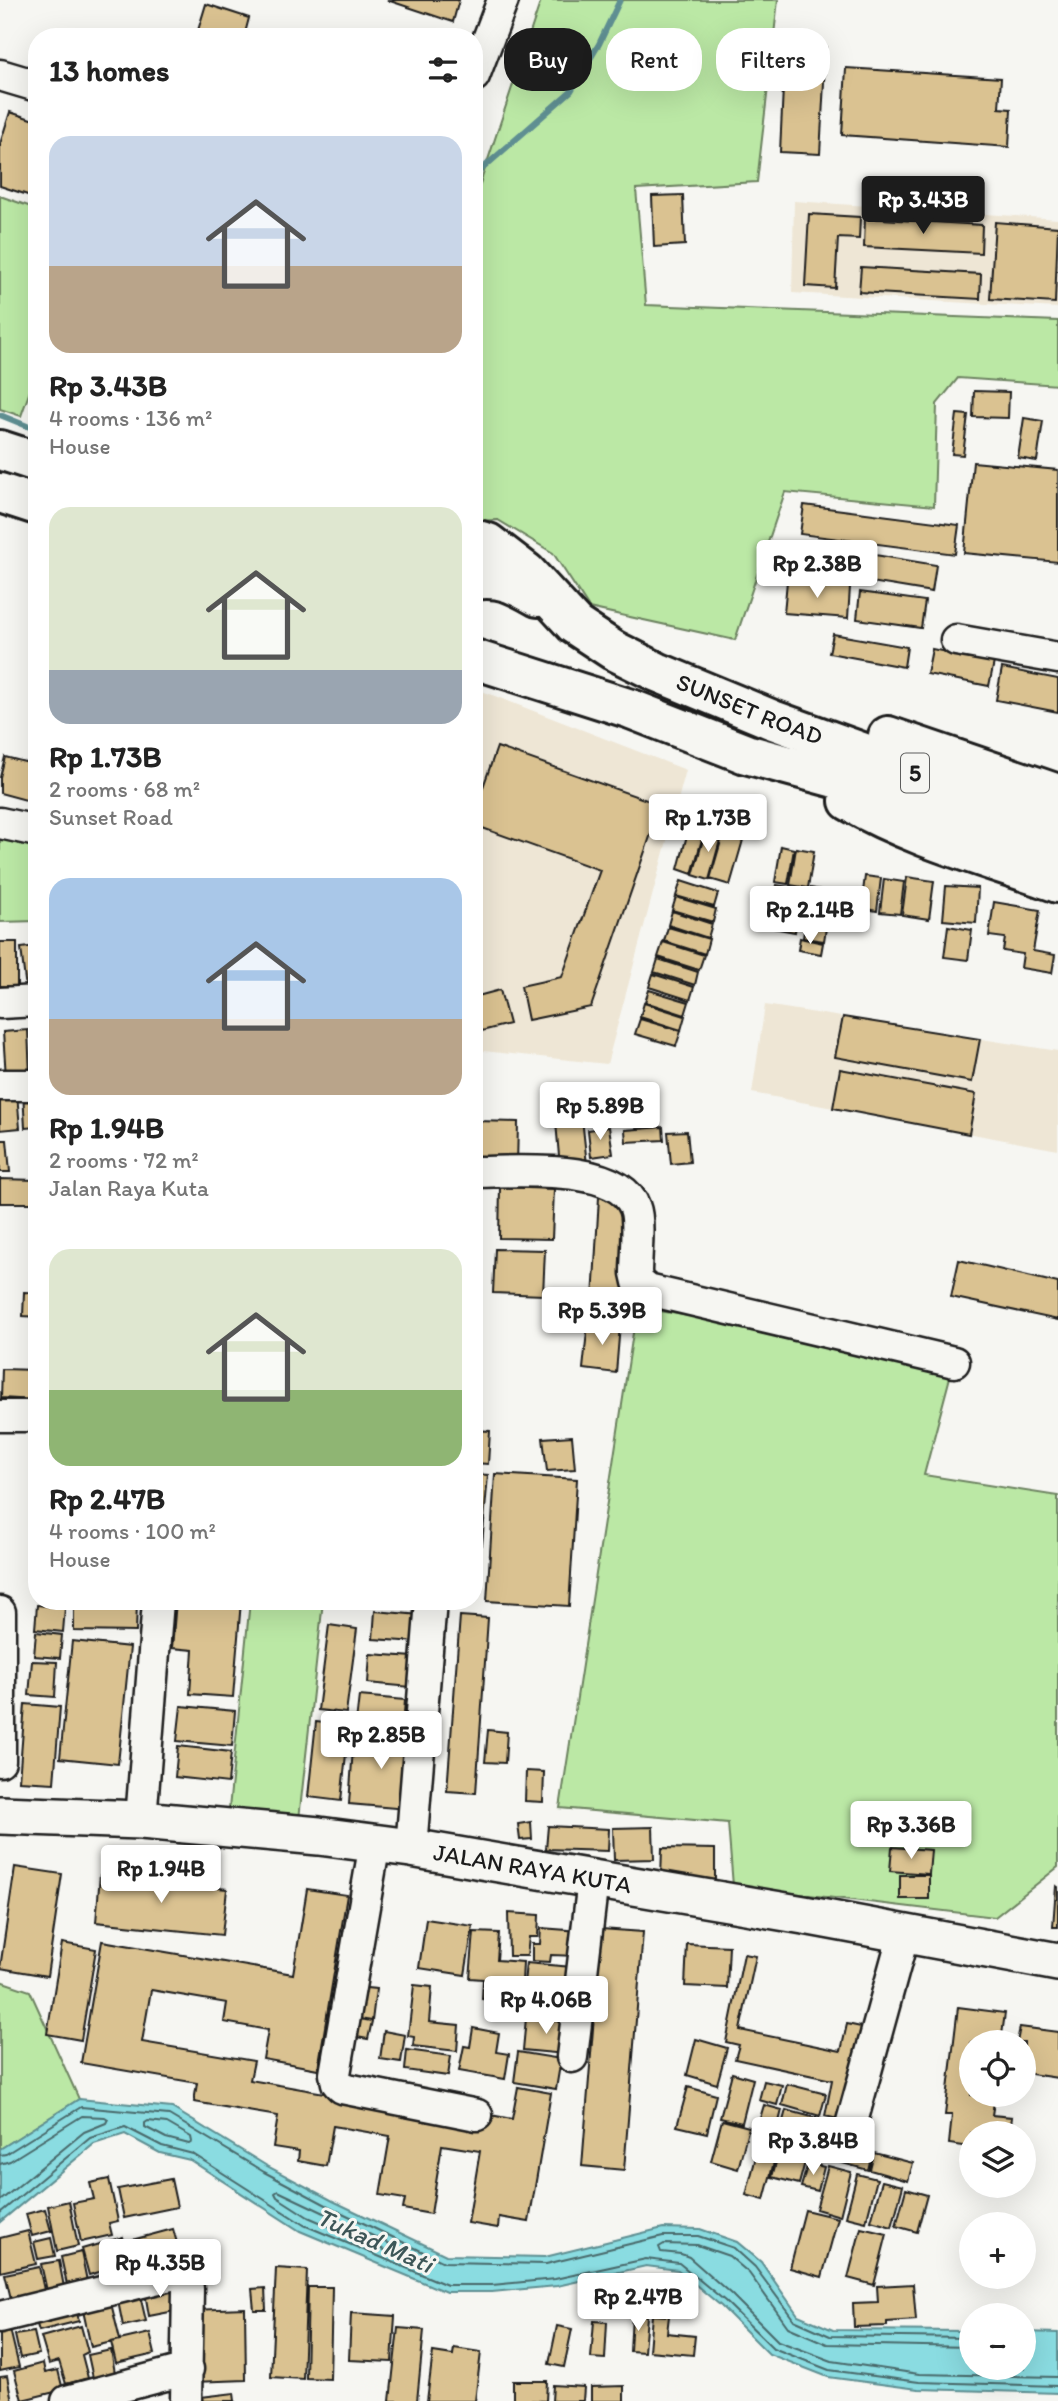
<!DOCTYPE html>
<html lang="en">
<head>
<meta charset="utf-8">
<style>
	:root { --surface:#fff; --page:#f6f6f6; --text:#222; --muted:#767676; --accent:#1c1c1c }
	body { margin:0; font-family:Itim,sans-serif; background:var(--page); color:var(--text); height:100vh; display:flex; flex-direction:column; font-size:26px; white-space:nowrap }
	* { box-sizing:border-box; margin:0 }
	p { font-size:23px; color:var(--muted) }
	.icon { flex:none; width:38px; height:38px; fill:none; stroke:currentColor; stroke-width:2; stroke-linecap:round; stroke-linejoin:round }
	.map { position:relative; flex:1; overflow:hidden }
	.sheet { position:absolute; left:28px; top:28px; width:455px; height:1582px; display:flex; flex-direction:column; background:var(--surface); border-radius:28px; box-shadow:0 7px 28px #0002 }
	.sheet>* { flex:none }
	.guide { position:absolute; left:504px; top:28px; width:448px; height:63px; display:flex; gap:14px }
	.fabs { position:absolute; left:959px; top:2030px; display:grid; gap:14px }
	.fabs a { display:grid; place-items:center; width:77px; height:77px; border-radius:50%; background:var(--surface); box-shadow:0 7px 28px #0002; font-size:35px }
	.price { position:absolute; translate:-50% -60px; padding:0 16px; border-radius:7px; background:#fff; color:#222; font-size:23px; line-height:46px; filter:drop-shadow(0 2px 4px #0008) }
	.price::after { content:''; position:absolute; left:50%; top:42px; width:21px; height:16px; margin-left:-10px; background:inherit; clip-path:polygon(0 0,100% 0,50% 100%) }
	.price.on { background:var(--accent); color:#fff }
	ul { padding:0; list-style:none }
	li { display:grid; align-content:center; gap:14px; height:371px; padding:0 21px }
	li span { display:grid; place-items:center; height:217px; border-radius:21px; color:#555 }
	li>.icon { margin-inline-start:auto }
	span .icon { width:126px; height:126px; fill:#fffc; stroke-width:1 }
	li b { font-size:30px }
	h2 { display:flex; justify-content:space-between; align-items:center; height:84px; padding:0 21px; font-size:30px }
	.pill { padding:0 24px; border-radius:28px; background:var(--surface); box-shadow:0 7px 28px #0002; font-size:24px; line-height:63px }
	.pill.on { background:var(--accent); color:#fff }
	.map>svg:first-child { display:block }
	.built { fill:#eee6d5 }
	.green { fill:#bbe8a5; stroke:#6c8260; stroke-width:2 }
	.water { fill:#8adce1; stroke:#5e8f92; stroke-width:2 }
	.lines { fill:none; stroke-linecap:round; stroke-linejoin:round }
	.shore { stroke:#48696b; stroke-width:2 }
	.stream { stroke:#5e8f92; stroke-width:6 }
	.building { fill:#dac291; stroke:#1c1c1c; stroke-width:2 }
	.minor-casing { stroke:#1c1c1c; stroke-width:35 }
	.major-casing { stroke:#1c1c1c; stroke-width:42 }
	.highway-casing { stroke:#1c1c1c; stroke-width:44 }
	.minor { stroke:#f6f6f2; stroke-width:30 }
	.major { stroke:#f6f6f2; stroke-width:37 }
	.highway { stroke:#f6f6f2; stroke-width:38 }
	.labels { text-anchor:middle; stroke-width:6; stroke-linejoin:round; paint-order:stroke }
	.shield { fill:#f6f6f2; stroke:#5d5d5c; stroke-width:2 }
	.shield-label { font-size:23px; font-weight:bold; fill:#1c1c1c }
	.street-label { font-size:24px; fill:#1c1c1c; stroke:#f6f6f2 }
	.water-label { font-size:26px; font-style:italic; fill:#3d5657; stroke:#f6f6f2 }
</style>
</head>
<body>
<div class="map">
<svg width="1058" height="2401" viewBox="0 0 1058 2401">
	<rect width="100%" height="100%" fill="#f6f6f2"/>
	<filter id="ink" filterUnits="userSpaceOnUse"><feTurbulence type="fractalNoise" baseFrequency=".0143" numOctaves="2"/><feDisplacementMap in="SourceGraphic" scale="14" xChannelSelector="R" yChannelSelector="G"/><feConvolveMatrix kernelMatrix="1 2 1 2 8 2 1 2 1" color-interpolation-filters="sRGB"/></filter>
	<g filter="url(#ink)">
		<path class="built" d="M794 201 1058 219V308L792 293Z
			M474 688 686 770 607 1064 474 1050Z
			M765 1005 1058 1051V1150L752 1093Z"/>
		<path class="green" d="M541 0H778L757 182 636 189 646 305 1058 321V385L958 378 937 404 934 506 785 492 735 640 589 608 553 553 498 520 474 521V202Z
			M0 196 37 209V371L21 416 0 409Z
			M0 837 37 845V921L0 922Z
			M637 1307 954 1362 924 1475 1058 1496V1867L995 1917 733 1886 728 1823 560 1808Z
			M250 1601H323L299 1819 229 1809Z
			M0 1981 30 1991 79 2099 0 2149Z"/>
		<path class="water" d="M79 2099 172 2108 267 2166 333 2201 446 2255 545 2257 663 2228 700 2229 737 2242 761 2262 798 2315 833 2330 971 2331V2368H1024V2332L1058 2333V2393L918 2389 828 2377 769 2354 721 2306 678 2270 646 2266 557 2286 492 2292H446L300 2231 190 2160 160 2153 125 2134 94 2144 0 2222V2149Z"/>
		<g class="lines">
			<path class="shore" d="M148 2121 167 2123 191 2137 192 2142 189 2144 166 2138 145 2127V2123Z
				M0 2155 6 2154 81 2107 169 2115 264 2172 330 2207 444 2262 546 2264 663 2236H698L734 2248 755 2267 794 2320 830 2336 971 2338
				M0 2164 10 2161 82 2116 105 2117 108 2119 106 2123 84 2132 0 2201
				M278 2191 392 2245 394 2250 389 2252 308 2217 277 2197 275 2193Z
				M0 2213 90 2138 125 2127 162 2146 193 2154 304 2225 447 2285H492L555 2279 646 2259 679 2263 725 2301 773 2348 829 2370 919 2382 1058 2386
				M971 2347 827 2344 788 2327 749 2273 729 2256 697 2245 664 2244 659 2247 661 2252 681 2254 689 2257 731 2294 778 2341 832 2361 919 2374 1058 2377"/>
			<path class="stream" d="M474 176 571 91 599 44 620 0
				M0 415 37 430"/>
		</g>
		<path class="building" d="M387 0H459L453 22Z
			M206 4 249 18 244 37H196Z
			M785 44 826 46 820 154 780 152Z
			M846 68 1001 78 999 108 1011 109 1009 147 842 135Z
			M10 112 37 121V198L0 186V144Z
			M683 195 685 245 654 247 652 196Z
			M809 214 860 217 859 239 838 238 835 288 805 286Z
			M865 218 982 225 981 253 864 247Z
			M995 222 1058 227 1055 303 990 299Z
			M861 267 981 274 980 299 859 292Z
			M974 391 1009 392 1008 418 973 417Z
			M957 414 968 415 963 455 952 454Z
			M1024 418 1043 421 1037 461 1018 458Z
			M973 462 1058 470V562L964 553Z
			M804 505 959 525 955 554 800 534Z
			M798 544 858 554 854 583 793 572Z
			M869 554 936 565 932 592 865 581Z
			M787 581 850 587 848 618 784 613Z
			M860 592 925 601 921 628 857 619Z
			M833 634 907 647 904 667 829 653Z
			M932 649 994 662 989 686 927 674Z
			M1002 668 1058 679V712L996 700Z
			M497 747 661 805 591 1007 528 1020 521 986 562 977 600 870 474 825V813Z
			M5 757 37 765V803L0 793V777Z
			M690 824 705 829 692 874 678 869Z
			M706 829 722 833 709 880 693 875Z
			M723 834 743 840 730 885 710 879Z
			M781 846 794 849 788 884 775 882Z
			M796 848 814 851 808 888 790 885Z
			M865 876 881 878 877 911 861 908Z
			M907 877 934 881 929 919 902 915Z
			M884 879 904 882 900 914 880 912Z
			M681 881 718 893 714 907 676 896Z
			M776 885 807 890 804 906 773 900Z
			M946 886 978 888 976 923 943 920Z
			M810 888 832 892 829 908 807 905Z
			M676 897 716 909 713 922 672 910Z
			M771 901 801 906 799 917 769 912Z
			M994 902 1040 910 1033 951 1055 955 1052 973 1021 968 1023 954 1003 951 1005 938 989 936Z
			M807 908 828 912 826 927 805 923Z
			M672 911 712 924 708 938 668 925Z
			M764 913 797 919 795 932 762 926Z
			M805 925 826 928 824 941 803 938Z
			M948 926 972 930 968 960 944 957Z
			M668 927 709 939 705 954 664 941Z
			M800 938 823 943 821 954 798 950Z
			M0 942H17V986H0Z
			M663 942 704 955 699 970 658 957Z
			M37 946V995L27 997 21 948Z
			M658 959 698 972 695 985 654 972Z
			M653 974 694 987 690 1000 649 987Z
			M500 990 509 1024 474 1033V997Z
			M649 990 689 1002 685 1015 645 1002Z
			M644 1003 685 1016 681 1030 640 1017Z
			M843 1017 980 1039 972 1082 835 1057Z
			M640 1019 681 1031 676 1046 635 1034Z
			M28 1030 30 1076 6 1077 3 1032Z
			M840 1069 976 1094 969 1134 833 1108Z
			M23 1092H37V1127L25 1128Z
			M17 1094 20 1128 0 1130V1096Z
			M581 1109 587 1165 560 1167 555 1111Z
			M474 1121 518 1122 517 1167 474 1166Z
			M609 1127 613 1154 591 1157 588 1130Z
			M663 1127 664 1140 626 1142 625 1130Z
			M687 1131 690 1162 671 1164 668 1132Z
			M0 1140H7L10 1172H0Z
			M0 1179 37 1180V1203H0Z
			M500 1187 554 1189 552 1239 499 1238Z
			M599 1197 630 1199 623 1318 592 1316Z
			M495 1249 545 1250 543 1295 493 1293Z
			M959 1260 1058 1283V1320L951 1297Z
			M24 1292 37 1293V1317L23 1316Z
			M588 1322 620 1325 616 1373 583 1369Z
			M2 1369 36 1370 35 1400 1 1398Z
			M474 1430 490 1431 488 1464 474 1463Z
			M572 1436 575 1469 547 1471 543 1438Z
			M474 1474 488 1475 482 1545 474 1544Z
			M495 1474 577 1479 569 1606 487 1601Z
			M74 1601H137L136 1632 74 1631Z
			M176 1601H241L233 1697 190 1694 193 1650 172 1648Z
			M333 1601H359L358 1608 332 1605Z
			M377 1601H419L418 1608 377 1605Z
			M37 1605 65 1608 63 1632 35 1629Z
			M375 1611 420 1615 417 1642 373 1639Z
			M460 1616 488 1618 476 1793 447 1791Z
			M329 1625 357 1629 346 1713 318 1710Z
			M36 1632 62 1635 60 1658 34 1656Z
			M72 1641 130 1647 118 1764 60 1758Z
			M370 1654 414 1657 411 1687 368 1683Z
			M32 1661 57 1662 55 1697 29 1695Z
			M359 1696 405 1700 403 1727 356 1722Z
			M25 1704 60 1707 54 1783 19 1781Z
			M181 1706 235 1711 232 1746 177 1741Z
			M316 1722 349 1726 341 1801 308 1797Z
			M488 1730 507 1732 505 1763 485 1762Z
			M354 1734 413 1739 407 1809 349 1804Z
			M178 1746 231 1752 228 1783 175 1777Z
			M526 1771 544 1772 543 1802 525 1801Z
			M531 1822 532 1839 520 1840 518 1824Z
			M548 1826 609 1829 608 1851 546 1849Z
			M653 1827 654 1859 614 1860 613 1828Z
			M892 1847 931 1850 929 1874 890 1871Z
			M662 1848 715 1849V1880L661 1879Z
			M15 1867 62 1874 47 1976 0 1968Z
			M100 1875 227 1889 222 1935 96 1922Z
			M900 1875H929V1899H900Z
			M1056 1886 1058 1887V1927H1053Z
			M307 1889 347 1895 318 2069 263 2059 268 2030 224 2022 227 2003 151 1990 142 2042 254 2061 250 2080 484 2121 485 2114 512 2119 518 2087 551 2093 529 2222 499 2217 498 2228 468 2223 480 2151 442 2145 431 2214 403 2209 405 2199 380 2195 390 2136 333 2126 326 2166 298 2161 299 2151 273 2147 278 2116 194 2102 197 2083 81 2063 102 1941 293 1974Z
			M508 1913 539 1915 538 1937H529L527 1956H509Z
			M426 1919 473 1926 465 1975 419 1968Z
			M541 1928 580 1931 578 1956 551 1955 550 1962 532 1961V1944H540Z
			M601 1929 643 1932 624 2170 582 2166Z
			M474 1932 499 1933 497 1960 523 1962 521 2002 482 1999 483 1979 470 1978Z
			M62 1943 96 1949 81 2040 47 2034Z
			M687 1944 729 1946 727 1988 685 1986Z
			M744 1954 756 1956 740 2030 841 2051 847 2024 861 2027 842 2120 825 2116 832 2080 735 2059 739 2045 726 2042Z
			M526 1963 572 1967 568 2009 522 2005Z
			M414 1985 432 1987 429 2022 459 2025 457 2051 413 2046 414 2037 408 2036Z
			M356 1987 376 1989 372 2021 352 2018Z
			M958 2007 1005 2013 1001 2042H971V2095H995L992 2115 1012 2117 1010 2133H971V2147L949 2144 952 2115H945Z
			M354 2018 372 2021 368 2039 351 2036Z
			M526 2018 568 2022 565 2054 523 2050Z
			M1020 2027 1058 2032V2078L1024 2073V2042H1017Z
			M473 2028 499 2033 496 2052 509 2054 505 2079 459 2071 464 2046 470 2047Z
			M384 2031 405 2035 401 2062 380 2059Z
			M696 2039 727 2048 717 2084 687 2075Z
			M407 2050 451 2056 448 2076 405 2070Z
			M518 2052 561 2059 556 2089 514 2082Z
			M732 2073 753 2079 742 2123 720 2118Z
			M764 2081 782 2085 777 2105 759 2100Z
			M787 2084 826 2094 820 2116 782 2105Z
			M688 2087 716 2095 707 2133 677 2126Z
			M764 2105 782 2110 777 2130 758 2125Z
			M786 2110 823 2120 817 2142 780 2132Z
			M722 2120 749 2127 738 2169 711 2161Z
			M759 2132 780 2138 775 2156 754 2150Z
			M844 2146 872 2153 868 2170 839 2162Z
			M757 2153 775 2158 764 2200 746 2195Z
			M874 2153 913 2163 908 2181 870 2170Z
			M778 2155 805 2162 799 2184 772 2177Z
			M808 2163 824 2167 818 2191 801 2187Z
			M828 2166 851 2172 840 2216 816 2209Z
			M857 2174 877 2179 866 2222 846 2217Z
			M109 2179 118 2221 109 2223 112 2235 81 2242 73 2203 94 2199 90 2183Z
			M171 2179 177 2207 124 2218 118 2189Z
			M882 2181 903 2186 892 2227 871 2221Z
			M906 2189 927 2195 917 2232 896 2226Z
			M69 2201 78 2246 57 2251 48 2206Z
			M45 2209 51 2231 32 2236 26 2214Z
			M805 2210 838 2218 822 2277 790 2268Z
			M861 2228 887 2234 874 2285 848 2278Z
			M173 2229 181 2257 136 2269 128 2241Z
			M28 2231 36 2264 0 2272V2238Z
			M123 2237 130 2263 89 2275 82 2249Z
			M51 2238 55 2256 38 2259 34 2242Z
			M81 2252 87 2281 67 2285 61 2257Z
			M59 2261 64 2287 47 2291 41 2264Z
			M39 2267 46 2299 13 2307 5 2274Z
			M276 2268 307 2270 303 2379 271 2377Z
			M170 2282 175 2311 149 2316 144 2287Z
			M913 2284 916 2320 887 2322V2326L854 2327 853 2303 878 2302 877 2286Z
			M308 2287H332L330 2379 306 2378Z
			M265 2288 266 2310H254L252 2289Z
			M139 2291 146 2321 123 2326 117 2296Z
			M110 2299 120 2340 91 2347 82 2306Z
			M75 2304 79 2321 39 2331 34 2315Z
			M245 2308 246 2380 193 2382 191 2310Z
			M351 2313 395 2316 392 2362 349 2360Z
			M632 2315 647 2316 644 2352 630 2351Z
			M652 2315 669 2316 667 2333 695 2336 693 2355 649 2351Z
			M594 2321 607 2322 605 2359 591 2358Z
			M81 2326 88 2352 82 2355 88 2378 66 2384 59 2361 49 2364 41 2337Z
			M557 2326 572 2329 564 2367 549 2364Z
			M398 2328 424 2330 417 2401H390Z
			M10 2329 19 2367 0 2371V2332Z
			M34 2332 39 2354 20 2358 15 2335Z
			M150 2333 155 2354 116 2363 111 2342Z
			M454 2348 481 2352 475 2401H427L433 2352 453 2355Z
			M111 2350 115 2373 93 2378 88 2355Z
			M43 2363 45 2373 58 2370 63 2390 22 2400 14 2371Z
			M7 2376 12 2401H0V2377Z
			M513 2381H547L546 2401 513 2400Z
			M553 2385 584 2387 583 2401H552Z
			M624 2386V2401H591V2387Z
			M234 2393 235 2401H193V2398Z"/>
		<g class="lines">
			<defs>
				<path id="minor" d="M0 75 37 86
					M474 76 503 0
					M956 640 1058 658
					M0 823 37 831
					M0 1003 37 1001
					M0 1085H37
					M474 1172C514 1172 619 1162 635 1208 640 1221 636 1258 636 1273L638 1282 648 1290 954 1362
					M0 1416H37
					M0 1612V1761
					M141 1820 158 1601
					M375 1843 335 2074 337 2083 342 2088 477 2115
					M411 1848 431 1601
					M572 2057 593 1880
					M847 2140 904 1933
					M0 2317 179 2273 187 2279 188 2289 186 2401
					M67 2401 188 2369"/>
				<g id="major">
					<path id="s1" d="M0 1815 141 1820 319 1836 411 1848 804 1915 1058 1962"/>
				</g>
				<g id="highway">
					<path d="M0 450 37 462"/>
					<path d="M0 493 37 505"/>
					<path id="s2" d="M474 539 488 543 526 572 575 625 613 650 657 672 773 720 1058 823"/>
					<path d="M474 580C501 576 515 584 538 597"/>
					<path d="M474 659 631 709 746 754 879 790 1058 853"/>
					<path d="M888 736 1058 794"/>
					<path d="M849 801C910 837 991 859 1058 883"/>
				</g>
			</defs>
			<use href="#minor" class="minor-casing"/>
			<use href="#major" class="major-casing"/>
			<use href="#highway" class="highway-casing"/>
			<use href="#minor" class="minor"/>
			<use href="#major" class="major"/>
			<use href="#highway" class="highway"/>
		</g>
	</g>
	<g class="labels">
		<rect class="shield" x="901" y="753.5" width="28" height="39" rx="5"/>
		<g class="shield-label">
			<text x="915" y="781">5</text>
		</g>
		<g class="street-label">
			<text dy="8" stroke="none"><textPath href="#s2" startOffset="329">SUNSET ROAD</textPath></text>
			<text dy="8" stroke="none"><textPath href="#s1" startOffset="536">JALAN RAYA KUTA</textPath></text>
		</g>
		<g class="water-label">
			<text transform="translate(375 2240) rotate(24)" y="9">Tukad Mati</text>
		</g>
	</g>
</svg>
<div class="fabs">
<a><svg class="icon" aria-label="locate" viewBox="0 0 24 24"><circle cx="12" cy="12" r="6"/><path d="M12 2v4M12 18v4M2 12h4M18 12h4"/></svg></a>
<a><svg class="icon" aria-label="layers" viewBox="0 0 24 24"><path d="M12 4l9 5-9 5-9-5zM3 14l9 5 9-5"/></svg></a>
<a>+</a>
<a>−</a>
</div>
<b class="price on" style="left:923px;top:236px">Rp 3.43B</b>
<b class="price" style="left:817px;top:600px">Rp 2.38B</b>
<b class="price" style="left:708px;top:854px">Rp 1.73B</b>
<b class="price" style="left:810px;top:946px">Rp 2.14B</b>
<b class="price" style="left:600px;top:1142px">Rp 5.89B</b>
<b class="price" style="left:602px;top:1347px">Rp 5.39B</b>
<b class="price" style="left:381px;top:1771px">Rp 2.85B</b>
<b class="price" style="left:911px;top:1861px">Rp 3.36B</b>
<b class="price" style="left:161px;top:1905px">Rp 1.94B</b>
<b class="price" style="left:546px;top:2036px">Rp 4.06B</b>
<b class="price" style="left:813px;top:2177px">Rp 3.84B</b>
<b class="price" style="left:160px;top:2299px">Rp 4.35B</b>
<b class="price" style="left:638px;top:2333px">Rp 2.47B</b>
<div class="guide">
<a class="pill on">Buy</a>
<a class="pill">Rent</a>
<a class="pill">Filters</a>
</div>
<section class="sheet">
<h2>13 homes<svg class="icon" aria-label="filters" viewBox="0 0 24 24"><path d="M4 7h16M4 17h16"/><circle cx="9" cy="7" r="2"/><circle cx="15" cy="17" r="2"/></svg></h2>
<ul>
<li><span style="background:linear-gradient(#c9d6e8 60%,#b9a48a 0)"><svg class="icon" aria-label="home" viewBox="0 0 24 24"><path d="M3 11l9-7 9 7M6 9v11h12V9"/></svg></span><div><b>Rp 3.43B</b><p>4 rooms · 136 m²</p><p>House</p></div></li>
<li><span style="background:linear-gradient(#dfe7d0 75%,#9aa5b1 0)"><svg class="icon" aria-label="home" viewBox="0 0 24 24"><path d="M3 11l9-7 9 7M6 9v11h12V9"/></svg></span><div><b>Rp 1.73B</b><p>2 rooms · 68 m²</p><p>Sunset Road</p></div></li>
<li><span style="background:linear-gradient(#a9c7e8 65%,#b9a48a 0)"><svg class="icon" aria-label="home" viewBox="0 0 24 24"><path d="M3 11l9-7 9 7M6 9v11h12V9"/></svg></span><div><b>Rp 1.94B</b><p>2 rooms · 72 m²</p><p>Jalan Raya Kuta</p></div></li>
<li><span style="background:linear-gradient(#dfe7d0 65%,#8fb573 0)"><svg class="icon" aria-label="home" viewBox="0 0 24 24"><path d="M3 11l9-7 9 7M6 9v11h12V9"/></svg></span><div><b>Rp 2.47B</b><p>4 rooms · 100 m²</p><p>House</p></div></li>
</ul>
</section>
</div>
</body>
</html>
